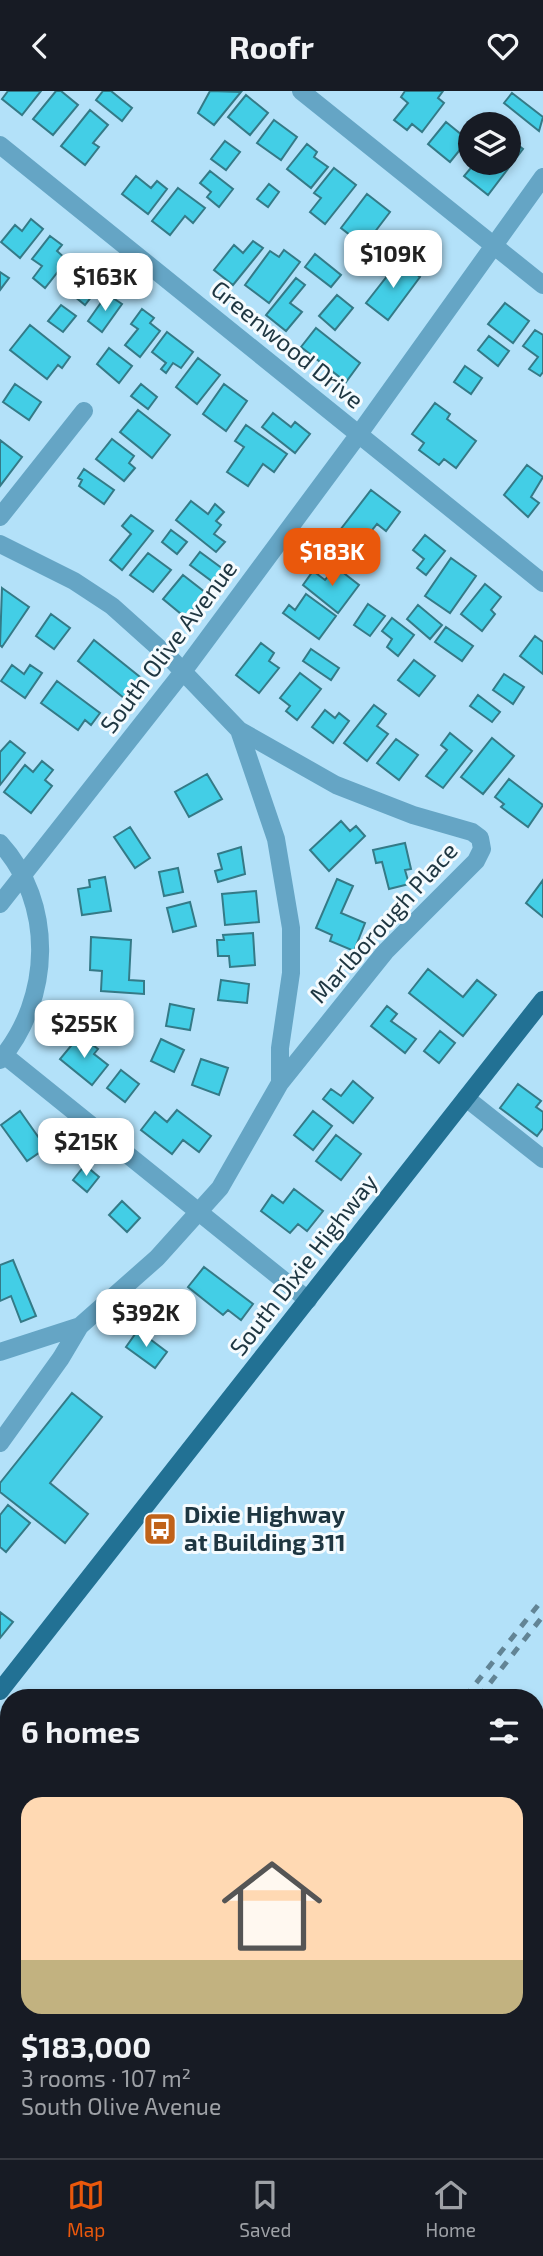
<!DOCTYPE html>
<html lang="en">
<head>
<meta charset="utf-8">
<style>
	:root { --surface:#171b24; --page:#242831; --text:#f1f3f6; --muted:#9ea1a6; --line:#363941; --accent:#ea580c }
	body { margin:0; font-family:"Exo 2",sans-serif; background:var(--page); color:var(--text); height:100vh; display:flex; flex-direction:column; font-size:26px; white-space:nowrap }
	* { box-sizing:border-box; margin:0 }
	p { font-size:23px; color:var(--muted) }
	.icon { flex:none; width:38px; height:38px; fill:none; stroke:currentColor; stroke-width:2; stroke-linecap:round; stroke-linejoin:round }
	.map { position:relative; flex:1; overflow:hidden }
	.side { position:absolute; left:0px; top:1598px; width:544px; height:471px; display:flex; flex-direction:column; background:var(--surface); border-radius:28px 28px 0 0; box-shadow:0 4px 10px #0003 }
	.side>* { flex:none }
	.tools { position:absolute; left:458px; top:21px; display:grid; gap:14px }
	.tools a { display:grid; place-items:center; width:63px; height:63px; border-radius:50%; background:var(--surface); box-shadow:0 4px 10px #0003; font-size:35px }
	.price { position:absolute; translate:-50% -60px; padding:0 16px; border-radius:14px; background:#fff; color:#222; font-size:23px; line-height:46px; filter:drop-shadow(0 2px 4px #0008) }
	.price::after { content:''; position:absolute; left:50%; top:42px; width:21px; height:16px; margin-left:-10px; background:inherit; clip-path:polygon(0 0,100% 0,50% 100%) }
	.price.selected { background:var(--accent); color:#fff }
	ul { padding:0; list-style:none }
	li { display:grid; align-content:center; gap:14px; height:371px; padding:0 21px }
	li span { display:grid; place-items:center; height:217px; border-radius:21px; color:#555 }
	li>.icon { margin-inline-start:auto }
	span .icon { width:126px; height:126px; fill:#fffc; stroke-width:1 }
	li b { font-size:30px }
	h2 { display:flex; justify-content:space-between; align-items:center; height:84px; padding:0 21px; font-size:30px }
	header { display:flex; justify-content:space-between; align-items:center; height:91px; padding:0 21px; background:var(--surface); font-size:32px; font-weight:700 }
	.tab-bar { display:flex; justify-content:space-around; align-items:center; height:98px; border-top:2px solid var(--line); background:var(--surface); font-size:19px; color:var(--muted) }
	.tab-bar a { display:grid; justify-items:center; gap:4px }
	.tab-bar .selected { color:var(--accent) }
	.map>svg:first-child { display:block }
	.building { fill:#43cee6; stroke:#347a87; stroke-width:2 }
	.lines { fill:none; stroke-linecap:round; stroke-linejoin:round }
	.minor { stroke:#65a5c5; stroke-width:18 }
	.major { stroke:#227194; stroke-width:18 }
	.rail { stroke:#628495; stroke-width:5; stroke-dasharray:9 9; stroke-linecap:butt }
	.labels { text-anchor:middle; stroke-width:6; stroke-linejoin:round; paint-order:stroke }
	.street-label { font-size:24px; fill:#1e3641; stroke:#f5fbfe }
	.poi-label { font-size:24px; font-weight:bold; fill:#1e3641; stroke:#f5fbfe; text-anchor:start }
</style>
</head>
<body>
<header><svg class="icon" aria-label="back" viewBox="0 0 24 24"><path d="M15 5l-7 7 7 7"/></svg>Roofr<svg class="icon" aria-label="heart" viewBox="0 0 24 24"><path d="M12 20l-8-8c-3-5 5-10 8-4 3-6 11-1 8 4z"/></svg></header>
<div class="map">
<svg width="543" height="2067" viewBox="0 0 543 2067">
	<rect width="100%" height="100%" fill="#b3e1f9"/>
	<path class="building" d="M8 0H41L22 24 2 8Z
		M56 0H61L78 14 53 44 33 28Z
		M103 0H111L132 17 122 30 96 9Z
		M210 0 241 1 214 34 198 22Z
		M405 0H443L438 7 444 12 422 41 412 33 407 39 394 29 408 12 401 6Z
		M512 2 543 26 539 40 504 12Z
		M246 4 268 22 250 44 228 26Z
		M90 19 108 34 93 52 99 56 85 74 61 55Z
		M274 29 297 46 281 69 257 52Z
		M446 31 468 49 450 71 428 53Z
		M509 47 523 58 488 104 464 85 475 72H509Z
		M225 50 240 61 226 79 211 68Z
		M307 53 317 61 314 66 328 76 311 97 287 78Z
		M334 77 356 94 325 133 310 121 321 107 314 102Z
		M210 80 233 98 219 116 207 106 211 101 200 92Z
		M136 85 151 97 157 90 167 98 148 123 122 103Z
		M269 93 279 101 268 116 257 108Z
		M178 97 205 117 193 132 185 125 170 144 152 130Z
		M367 103 390 121 364 155 341 137Z
		M31 128 43 138 20 167 1 151 15 134 22 140Z
		M50 145 62 154 57 160 67 169 45 197 33 187 42 175 32 168Z
		M253 150 263 157 233 194 214 179 234 154 243 162Z
		M284 159 300 171 269 212 245 194 270 160 279 166Z
		M315 163 341 184 331 196 305 176Z
		M399 170 420 186 388 229 366 212Z
		M88 175 105 188 85 214 68 200Z
		M0 181 9 187 0 199Z
		M296 187 305 194 290 212 302 221 286 240 266 224Z
		M107 203 122 213 102 241 88 230Z
		M337 204 353 217 335 239 319 225Z
		M505 212 529 230 513 252 488 233Z
		M61 214 76 225 63 241 48 230Z
		M142 218 154 227 150 232 160 240 140 266 125 254 138 238 131 233Z
		M30 234 70 266 62 277 58 274 47 288 10 259Z
		M316 237 360 272 346 291 301 256Z
		M535 239 543 244V281L540 285 529 278 538 266 523 255Z
		M167 241 193 261 181 277 173 272 166 282 161 278 166 272 152 261Z
		M489 245 509 260 498 275 478 259Z
		M109 257 132 275 119 292 97 273Z
		M198 267 220 284 197 313 176 296Z
		M465 275 482 287 471 303 454 291Z
		M15 293 41 311 29 329 3 311Z
		M141 293 157 306 148 318 131 305Z
		M224 293 247 310 226 340 203 323Z
		M435 312 450 323 447 328 476 350 456 377 444 368 439 374 419 359 424 352 412 343Z
		M138 319 170 344 152 367 120 341Z
		M273 322 291 336 295 331 310 343 295 362 262 336Z
		M246 334 287 363 274 381 263 373 248 395 227 381 244 356 235 350Z
		M112 348 134 365 129 372 135 377 124 390 96 368Z
		M0 349 22 366 0 395Z
		M527 374 543 386 531 406 539 412 528 426 504 404Z
		M84 378 114 399 104 413 79 395 82 389 78 387Z
		M371 399 400 421 386 440 377 433 357 458 337 443Z
		M191 410 208 423 215 413 224 421 216 430 221 434 214 443 225 451 216 461 176 429Z
		M131 424 153 440 122 479 110 469 131 443 122 435Z
		M171 439 187 451 177 463 162 451Z
		M425 444 445 460 426 484 417 477 424 468 413 459Z
		M200 461 223 478 213 491 190 474Z
		M148 462 171 479 153 501 130 484Z
		M451 467 476 485 450 522 425 505Z
		M336 476 359 494 338 522 303 494 313 480 325 489Z
		M183 484 206 502 186 527 163 508Z
		M485 493 501 506 491 519 495 523 482 540 461 523Z
		M2 497 29 516 2 556 0 554Z
		M306 503 336 525 319 548 283 522 289 514 295 519Z
		M368 513 385 525 370 545 354 534Z
		M418 514 442 534 430 548 407 528Z
		M51 523 70 537 54 558 36 545Z
		M392 527 414 544 398 565 387 556 392 548 382 540Z
		M446 536 473 555 462 570 435 551Z
		M535 545 543 551V583L520 565Z
		M94 549 140 586 124 607 78 570Z
		M261 552 274 562 269 570 279 577 259 602 236 584Z
		M311 558 339 577 331 589 303 570Z
		M414 569 435 585 419 605 398 589Z
		M12 574 24 583 30 574 42 582 25 607 1 590Z
		M300 582 321 598 297 629 286 620 290 615 280 607Z
		M504 583 524 596 513 613 493 599Z
		M57 590 100 622 91 634 85 629 78 639 41 612Z
		M478 604 500 621 492 631 470 615Z
		M374 614 386 623 377 635 388 643 367 670 344 652Z
		M325 619 335 627 339 622 349 630 333 652 312 636Z
		M450 642 472 660 443 697 426 685 447 659 441 654Z
		M492 647 514 665 483 703 461 686Z
		M396 648 418 664 399 689 377 672Z
		M10 650 25 662 0 694V661Z
		M42 670 53 679 45 689 52 695 31 722 4 701 25 674 33 681Z
		M207 683 222 708 189 726 175 701Z
		M509 688 543 714 528 736 501 716 504 713 495 706Z
		M341 730 350 740 356 735 365 745 329 780 310 759Z
		M130 736 150 767 135 777 114 746Z
		M405 752 411 778 405 779 409 793 389 798 382 771 376 772 373 759Z
		M241 756 245 783 218 791 215 780 222 778 218 763Z
		M178 777 183 801 164 805 159 781Z
		M105 786 111 820 82 824 78 798 90 796 89 789Z
		M337 788 353 795 341 822 365 832 354 860 330 850 332 844 316 837Z
		M543 789V826L526 812Z
		M256 800 259 831 225 834 222 803Z
		M190 811 196 835 173 841 167 817Z
		M253 842 255 874 230 876 229 865H218L217 849H224L223 844Z
		M91 846 131 849 129 889 144 890V903L101 900 102 880 90 879Z
		M428 878 463 906 477 889 496 904 463 945 409 902Z
		M221 889 249 893 247 912 218 909Z
		M170 913 194 918 190 939 166 935Z
		M387 915 397 923 391 930 416 948 405 962 371 935Z
		M440 940 455 952 439 972 424 960Z
		M80 944 98 958 94 963 108 974 92 994 60 968Z
		M161 948 184 959 174 981 151 970Z
		M201 968 228 977 219 1004 192 994Z
		M121 979 139 993 125 1011 107 997Z
		M353 990 373 1007 353 1032 323 1008 331 998 341 1005Z
		M518 993 541 1010 536 1016 543 1021V1037L537 1045 500 1017Z
		M177 1019 211 1045 199 1061 183 1049 172 1063 141 1039 155 1021 167 1031Z
		M20 1020 46 1057 27 1070 1 1034Z
		M313 1020 332 1035 313 1059 294 1044Z
		M336 1044 361 1063 341 1089 316 1070Z
		M85 1074 99 1086 87 1101 73 1089Z
		M294 1098 323 1120 307 1140 298 1133 290 1142 261 1120 272 1104 283 1112Z
		M122 1110 140 1127 127 1141 109 1124Z
		M13 1169 36 1225 21 1231 11 1205 0 1210V1174Z
		M204 1176 253 1213 241 1229 228 1219 223 1224 188 1196Z
		M138 1239 167 1261 155 1277 126 1256Z
		M72 1302 102 1326 50 1392 88 1423 65 1452 0 1401V1392Z
		M8 1414 30 1432 6 1461 0 1456V1424Z
		M0 1521 13 1531 0 1547Z
		M536 1622 543 1628V1694L536 1703Z
		M0 1823 9 1829V1849L0 1860Z
		M536 1857 543 1863V1880L539 1877 536 1881Z
		M536 2010 543 2015V2050L536 2044Z
		M204 2060H275L270 2067H213Z
		M500 2060H534L539 2067H501L497 2061Z"/>
	<g class="lines">
		<path class="minor" d="M301 0 543 194
			M0 54 543 492
			M0 426 84 320
			M0 453 74 490 112 515 170 567 239 639 276 748 291 837V882L280 957V992L220 1097 157 1167 80 1235 0 1261
			M239 639 336 694 413 724 472 741 480 747 482 758 476 770 385 861 280 992
			M0 752C55 812 52 908 0 969
			M0 813 182 582 359 343 543 86
			M4 964 308 1209
			M466 1007 543 1068
			M0 1352 61 1267 80 1235
			M0 1946 9 1953
			M536 1949 543 1939
			M142 2060 151 2067
			M464 2060 465 2067"/>
		<path class="major" d="M0 1600 543 909"/>
		<path class="rail" d="M465 1606 543 1508
			M479 1606 543 1525
			M102 2067 108 2060
			M116 2067 121 2060"/>
	</g>
	<defs>
		<symbol id="bus-square" viewBox="-11 -11 22 22"><rect x="-9" y="-9" width="18" height="18" rx="4" fill="#c06219" stroke="#f5fbfe"/><path d="M-5-6H5V4H4V6H2V4H-2V6H-4V4H-5ZM-3.5-4V0h7V-4ZM-3.5 1.2v1.5H-2V1.2ZM2 1.2v1.5H3.5V1.2Z" fill="#fff"/></symbol>
	</defs>
	<g fill-rule="evenodd">
		<use href="#bus-square" x="141" y="1419" width="38" height="38"/>
	</g>
	<g class="labels">
		<g class="street-label">
			<text transform="translate(287 254) rotate(39)" y="8">Greenwood Drive</text>
			<text transform="translate(169 556) rotate(-53)" y="8">South Olive Avenue</text>
			<text transform="translate(384 832) rotate(-48)" y="8">Marlborough Place</text>
			<text transform="translate(304 1174) rotate(-52)" y="8">South Dixie Highway</text>
		</g>
		<g class="poi-label">
			<text x="184" y="1432">Dixie Highway<tspan x="184" dy="28">at Building 311</tspan></text>
		</g>
	</g>
</svg>
<div class="tools">
<a><svg class="icon" aria-label="layers" viewBox="0 0 24 24"><path d="M12 4l9 5-9 5-9-5zM3 14l9 5 9-5"/></svg></a>
</div>
<b class="price" style="left:393px;top:199px">$109K</b>
<b class="price" style="left:105px;top:222px">$163K</b>
<b class="price selected" style="left:332px;top:497px">$183K</b>
<b class="price" style="left:84px;top:969px">$255K</b>
<b class="price" style="left:86px;top:1087px">$215K</b>
<b class="price" style="left:146px;top:1258px">$392K</b>
<section class="side">
<h2>6 homes<svg class="icon" aria-label="filters" viewBox="0 0 24 24"><path d="M4 7h16M4 17h16"/><circle cx="9" cy="7" r="2"/><circle cx="15" cy="17" r="2"/></svg></h2>
<ul>
<li><span style="background:linear-gradient(#ffd9b3 75%,#c2b280 0)"><svg class="icon" aria-label="home" viewBox="0 0 24 24"><path d="M3 11l9-7 9 7M6 9v11h12V9"/></svg></span><div><b>$183,000</b><p>3 rooms · 107 m²</p><p>South Olive Avenue</p></div></li>
</ul>
</section>
</div>
<nav class="tab-bar">
<a class="selected"><svg class="icon" aria-label="map" viewBox="0 0 24 24"><path d="M3 6l6-2 6 2 6-2v14l-6 2-6-2-6 2zM9 4v14M15 6v14"/></svg>Map</a>
<a><svg class="icon" aria-label="saved" viewBox="0 0 24 24"><path d="M7 4h10v16l-5-4-5 4z"/></svg>Saved</a>
<a><svg class="icon" aria-label="home" viewBox="0 0 24 24"><path d="M3 11l9-7 9 7M6 9v11h12V9"/></svg>Home</a>
</nav>
</body>
</html>
